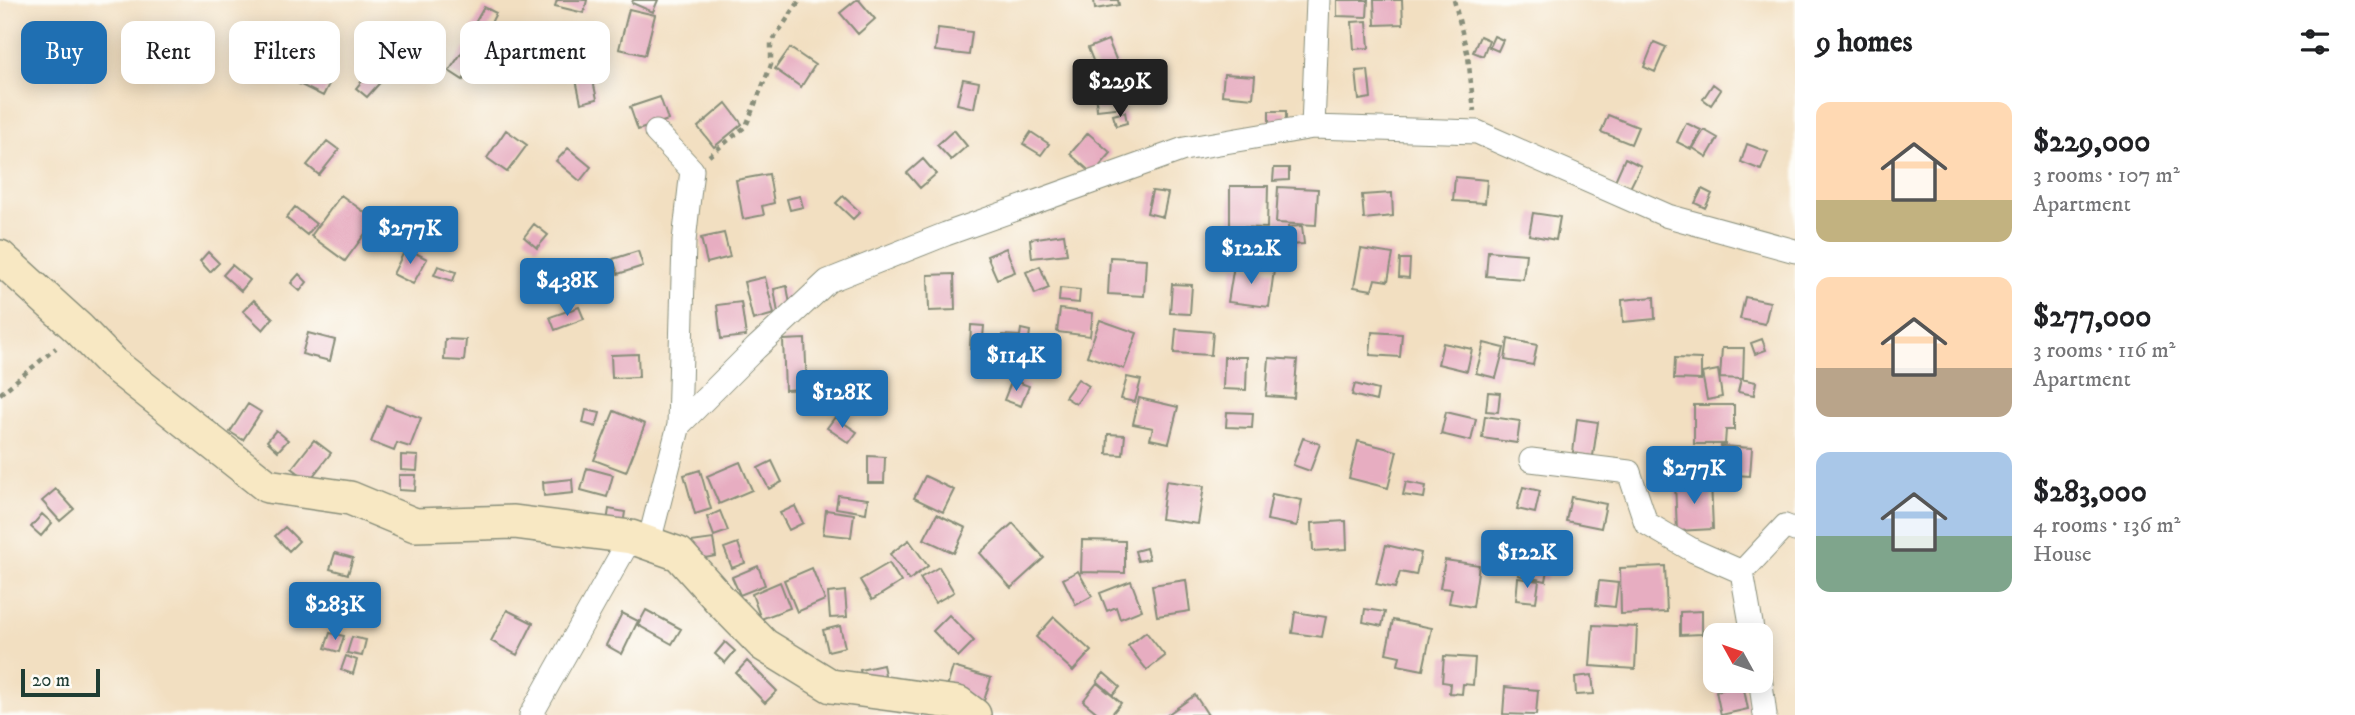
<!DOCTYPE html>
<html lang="en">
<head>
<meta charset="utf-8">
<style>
	:root { --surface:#fff; --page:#f2f2f2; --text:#202124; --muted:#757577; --accent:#1f6fb2 }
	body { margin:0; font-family:"IM FELL DW Pica",serif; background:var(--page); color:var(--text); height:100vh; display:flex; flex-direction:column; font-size:26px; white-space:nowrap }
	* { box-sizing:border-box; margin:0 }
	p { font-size:23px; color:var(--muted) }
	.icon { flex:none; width:38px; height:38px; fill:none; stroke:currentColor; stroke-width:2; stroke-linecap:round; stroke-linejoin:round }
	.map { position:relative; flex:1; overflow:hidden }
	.sheet { display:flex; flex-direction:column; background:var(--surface); width:560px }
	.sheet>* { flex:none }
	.banner { position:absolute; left:21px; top:21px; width:665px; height:63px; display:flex; gap:14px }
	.needle { width:46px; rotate:310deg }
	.controls { position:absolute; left:1703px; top:623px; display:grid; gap:14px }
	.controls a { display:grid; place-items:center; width:70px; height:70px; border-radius:14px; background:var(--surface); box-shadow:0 4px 18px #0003; font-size:35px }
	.scale { position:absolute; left:21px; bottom:18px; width:79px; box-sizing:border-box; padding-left:7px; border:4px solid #1f3d34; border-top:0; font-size:19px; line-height:24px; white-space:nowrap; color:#1f3d34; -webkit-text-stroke:5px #fdfcf7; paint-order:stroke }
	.price { position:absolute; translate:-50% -60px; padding:0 16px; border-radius:7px; background:var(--accent); color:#fff; font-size:23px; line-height:46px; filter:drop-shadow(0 2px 4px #0008) }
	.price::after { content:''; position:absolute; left:50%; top:42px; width:21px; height:16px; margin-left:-10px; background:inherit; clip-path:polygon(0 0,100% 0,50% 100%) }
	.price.current { background:#222; color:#fff }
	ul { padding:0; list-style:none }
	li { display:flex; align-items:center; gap:21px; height:175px; padding:0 21px }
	li span { display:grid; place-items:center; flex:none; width:196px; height:140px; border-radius:14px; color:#555 }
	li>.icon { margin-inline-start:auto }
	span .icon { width:84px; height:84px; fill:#fffc; stroke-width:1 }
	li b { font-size:30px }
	h2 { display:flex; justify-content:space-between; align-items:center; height:84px; padding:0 21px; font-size:30px }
	.tag { padding:0 24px; border-radius:14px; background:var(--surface); box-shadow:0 4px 18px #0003; font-size:24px; line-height:63px }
	.tag.current { background:var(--accent); color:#fff }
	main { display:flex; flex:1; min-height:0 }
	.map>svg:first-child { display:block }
	.building { fill:#e7adc1 }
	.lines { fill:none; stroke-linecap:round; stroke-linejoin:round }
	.street-casing { stroke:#888e7a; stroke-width:25 }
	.secondary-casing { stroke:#888e7a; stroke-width:36 }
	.path { stroke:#888e7a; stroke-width:4.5; stroke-dasharray:5 5; stroke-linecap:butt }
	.street { stroke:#fff; stroke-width:23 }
	.secondary { stroke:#f8e8c3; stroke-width:33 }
</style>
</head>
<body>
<main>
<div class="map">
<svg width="1795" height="715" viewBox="0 0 1795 715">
	<rect width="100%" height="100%" fill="#fdfcf7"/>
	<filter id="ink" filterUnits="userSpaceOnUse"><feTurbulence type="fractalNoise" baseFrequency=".0143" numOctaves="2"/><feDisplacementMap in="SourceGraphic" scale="14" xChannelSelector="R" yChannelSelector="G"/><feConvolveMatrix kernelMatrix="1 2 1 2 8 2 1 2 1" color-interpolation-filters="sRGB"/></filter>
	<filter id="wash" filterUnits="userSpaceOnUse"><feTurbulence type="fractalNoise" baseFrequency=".00686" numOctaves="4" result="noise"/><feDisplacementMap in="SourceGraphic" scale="28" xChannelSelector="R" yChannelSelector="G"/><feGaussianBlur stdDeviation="1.57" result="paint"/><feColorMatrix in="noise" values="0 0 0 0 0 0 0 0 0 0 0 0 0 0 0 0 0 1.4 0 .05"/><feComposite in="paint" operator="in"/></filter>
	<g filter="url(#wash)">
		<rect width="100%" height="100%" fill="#f2dfc1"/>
		<g id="blocks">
			<path class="building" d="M557 0H587L584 13 555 6Z
				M633 0H658L653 12 632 3Z
				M856 0H859L875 19 858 34 840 13Z
				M1094 0H1118L1119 5 1095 9Z
				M1337 0H1368L1367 17 1337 16Z
				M1374 0H1402L1403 24 1375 25Z
				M484 7 496 13 484 37 471 30Z
				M629 9 655 15 645 55 619 49Z
				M1367 21 1369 48 1354 49 1352 22Z
				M938 28 972 32 969 55 935 51Z
				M1480 36 1489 40 1483 56 1473 52Z
				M1494 36 1503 40 1498 51 1489 47Z
				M1108 40 1118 64 1098 73 1088 48Z
				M1654 42 1666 47 1655 72 1644 67Z
				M465 48 478 57 463 80 449 71Z
				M790 48 815 65 801 87 775 69Z
				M304 62 333 76 323 96 295 82Z
				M374 67 385 77 367 97 356 88Z
				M1368 70 1371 98 1359 100 1356 71Z
				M591 72 597 99 581 103 575 75Z
				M1224 74 1255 76 1253 98 1222 95Z
				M963 79 979 82 974 108 957 104Z
				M1713 84 1721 90 1711 105 1703 99Z
				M1121 85 1124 107 1097 110 1095 88Z
				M660 97 668 120 638 130 630 107Z
				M726 103 742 124 714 147 698 127Z
				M1269 111H1286V124H1269Z
				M1125 112 1127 123 1116 126 1113 115Z
				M1608 115 1638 127 1631 144 1601 132Z
				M1686 123 1701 130 1691 149 1677 142Z
				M506 130 527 145 507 172 487 158Z
				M954 130 967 146 951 160 937 145Z
				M1704 130 1718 138 1707 157 1693 148Z
				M1031 132 1049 144 1041 155 1023 144Z
				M1088 133 1111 153 1093 174 1070 154Z
				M327 141 339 150 319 175 307 165Z
				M1747 144 1768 152 1761 170 1741 162Z
				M568 148 591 167 580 181 556 161Z
				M1625 158 1641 166 1628 192 1613 185Z
				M923 159 936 174 920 188 907 173Z
				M1274 168H1289V180L1273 181Z
				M769 174 774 203 762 206 764 215 743 219 736 180Z
				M1455 177 1487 180 1485 203 1453 201Z
				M1230 186H1268L1267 228 1230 227Z
				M1278 187 1318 189 1316 225 1276 223Z
				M1702 189 1712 194 1705 208 1695 203Z
				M1152 191 1168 193 1163 217 1147 213Z
				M1392 193 1393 216 1364 219 1362 195Z
				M341 195 375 220 345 261 311 236Z
				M800 196 803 207 790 210 787 199Z
				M843 196 860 212 853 219 836 203Z
				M295 207 316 224 307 235 286 218Z
				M1533 213 1560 217 1556 240 1529 235Z
				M534 224 548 235 537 248 524 237Z
				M1302 226 1304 244 1290 245 1288 227Z
				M724 233 730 257 707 263 701 238Z
				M1064 234 1067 254 1032 258 1030 239Z
				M406 248 427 259 413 284 393 274Z
				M1006 248 1015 272 997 279 987 256Z
				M1361 249 1393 254 1388 281 1375 279 1372 290 1354 287Z
				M638 251 643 266 618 274 613 259Z
				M1488 251 1526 254 1523 279 1486 276Z
				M208 252 219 263 210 272 200 261Z
				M1110 257 1146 259 1144 296 1108 294Z
				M1400 259H1410L1409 278 1399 277Z
				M232 265 250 280 241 291 223 275Z
				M1234 265 1274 270 1269 307 1228 302Z
				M438 266 456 272 453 281 434 275Z
				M1040 266 1049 288 1035 294 1026 272Z
				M608 273 615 284 594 297 587 287Z
				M299 274 307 282 300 291 291 283Z
				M954 274 955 310 929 311 928 275Z
				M765 277 774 314 753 320 744 282Z
				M1172 284 1192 285 1190 314 1170 313Z
				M787 286 791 311 778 313 774 289Z
				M1060 288 1080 290 1079 303 1059 301Z
				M1654 297 1655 319 1623 322 1622 300Z
				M1745 297 1770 302 1765 324 1740 319Z
				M254 300 273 318 263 330 243 311Z
				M741 302 746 336 721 339 717 305Z
				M579 307 584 319 555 330 550 317Z
				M1060 309 1093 313 1090 336 1057 332Z
				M1100 320 1137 333 1124 369 1087 356Z
				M971 325 984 326 982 349H970Z
				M1021 329 1030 331 1026 362 1001 359 1003 335 1020 336Z
				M1176 329 1213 332 1211 355 1174 353Z
				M1372 332 1402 334 1400 357 1370 355Z
				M308 333 335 340 330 361 302 354Z
				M445 339 466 340 464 361 444 360Z
				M805 339 807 389 785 390 783 340Z
				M1508 339 1537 345 1533 365 1505 360Z
				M1762 339 1766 350 1755 354 1751 343Z
				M1443 343 1472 349 1467 371 1438 364Z
				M1484 343 1504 348 1496 378 1476 373Z
				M1722 348H1744L1743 379 1720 378Z
				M638 354 639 377 612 378 611 355Z
				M1224 357H1247L1246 390 1223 389Z
				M1269 358 1297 360 1294 398 1266 396Z
				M1675 358 1701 359V380L1674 379Z
				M1718 370 1722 397 1707 400 1702 373Z
				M1127 377 1141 380 1135 402 1121 399Z
				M1078 379 1089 386 1076 404 1065 397Z
				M1741 379 1756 382 1754 395 1738 392Z
				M1012 380 1029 386 1021 406 1004 400Z
				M1355 384 1378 390 1376 401 1352 395Z
				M1488 392 1500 393 1498 412 1486 411Z
				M1139 398 1178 407 1169 443 1150 439 1153 428 1133 424Z
				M248 404 261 412 243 440 230 432Z
				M386 405 421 418 410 447 397 443 394 451 371 442Z
				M1694 405H1734V430H1726L1725 444H1694Z
				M586 410 600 413 596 427 583 423Z
				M614 411 645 424 626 472 594 460Z
				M1227 412 1253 413 1252 428 1226 427Z
				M1446 412 1476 419 1471 441 1441 434Z
				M1485 416 1520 421 1517 443 1482 438Z
				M835 417 857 432 849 443 827 428Z
				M1577 419 1598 422 1593 456 1573 453Z
				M276 430 288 440 278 451 267 441Z
				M1108 434 1125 435 1123 455 1107 454Z
				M1303 438 1320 444 1310 471 1293 465Z
				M314 440 331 453 309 481 292 468Z
				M1358 441 1397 451 1388 488 1349 478Z
				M1721 446 1752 448 1750 476 1720 474Z
				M401 455 418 456 417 471 401 470Z
				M868 456 885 457 884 483H868Z
				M772 461 782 482 769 489 758 468Z
				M740 462 752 490 719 504 707 476Z
				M587 468 613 475 607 497 581 490Z
				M700 470 711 509 695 514 684 475Z
				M399 475H416L415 491 399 490Z
				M925 476 954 490 943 512 914 498Z
				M572 479 573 493 544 496 543 482Z
				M1166 481 1204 486 1198 524 1161 519Z
				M1711 481 1713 529 1677 531 1675 482Z
				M1406 482 1426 486 1424 498 1403 495Z
				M1523 487 1540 491 1535 513 1517 509Z
				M56 489 74 509 60 521 42 501Z
				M1272 494 1302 500 1297 526 1267 520Z
				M838 495 868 499 866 513 836 508Z
				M1571 497 1606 504 1601 528 1566 521Z
				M795 506 803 523 789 530 780 513Z
				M609 509 625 512 623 525 607 522Z
				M826 510 854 514 851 537 823 534Z
				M720 511 728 531 714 536 707 517Z
				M42 514 52 523 41 536 31 527Z
				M937 514 966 528 954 553 924 539Z
				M1346 521 1347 549 1313 551 1312 523Z
				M1013 523 1044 558 1011 588 980 553Z
				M285 527 299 541 289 551 275 536Z
				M713 539 716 556 693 560 691 542Z
				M909 540 928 566 909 580 890 554Z
				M1082 540 1125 541V573L1081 572Z
				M738 543 745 563 732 568 724 548Z
				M1386 545 1421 553 1416 575 1400 572 1395 588 1376 584Z
				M1146 548 1149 559 1138 561 1135 551Z
				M335 553 353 558 348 574 330 569Z
				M1522 554 1550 559 1546 581 1518 575Z
				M1445 560 1479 565 1473 607 1449 603 1452 589 1440 588Z
				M889 563 901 582 872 600 860 580Z
				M758 566 765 585 740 595 732 577Z
				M1665 566 1667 612 1621 614 1620 568Z
				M939 567 954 592 935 603 920 578Z
				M812 568 825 600 797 612 784 580Z
				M1078 571 1092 596 1076 605 1063 579Z
				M1518 578 1539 581 1536 602 1516 600Z
				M1186 580 1190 611 1157 616 1152 585Z
				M1131 581 1142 610 1120 619 1116 607 1107 611 1100 593Z
				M1599 581 1618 583 1615 607 1596 605Z
				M780 582 790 608 761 619 752 594Z
				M845 591 847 617 830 618 828 593Z
				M342 594 356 598 352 615 337 611Z
				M1365 609 1385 612 1382 626 1363 622Z
				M507 610 533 623 517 655 491 641Z
				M646 610 681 629 672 644 638 625Z
				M1702 611V634L1680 635V612Z
				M1295 612 1326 617 1322 637 1292 633Z
				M622 613 638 621 622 654 606 645Z
				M949 615 974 641 958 657 933 631Z
				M1054 617 1091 651 1073 671 1036 637Z
				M1393 620 1432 628 1423 670 1398 665 1400 656 1386 653Z
				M1593 625 1637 627 1635 669 1590 666Z
				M840 626 845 647 828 651 823 630Z
				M1146 632 1165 656 1147 670 1128 646Z
				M330 633 344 636 339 652 325 648Z
				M352 637 366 640 362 656 347 653Z
				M725 642 735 651 725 663 715 654Z
				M346 656 357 660 353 674 341 670Z
				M1444 656 1475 658 1473 685 1463 684 1462 694 1449 693 1450 683 1442 682Z
				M747 661 777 691 765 703 736 673Z
				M883 665 887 684 864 689 860 670Z
				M953 667 991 678 983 704 945 693Z
				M1104 673 1120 687 1113 695 1097 681Z
				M1592 675 1594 694 1576 695 1575 677Z
				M1097 683 1121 703 1111 715H1100L1083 701Z
				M1743 685 1748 709 1721 715 1716 691Z
				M1505 687 1538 690 1536 715 1503 714Z
				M1195 695 1208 715H1167Z"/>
		</g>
	</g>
	<g filter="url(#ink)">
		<use href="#blocks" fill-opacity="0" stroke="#888e7a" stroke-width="2"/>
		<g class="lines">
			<defs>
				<path id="street" d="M1313 127 1318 0
					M679 425 756 348 828 281 946 234 1184 149 1313 127 1477 132 1668 216 1795 251
					M1531 460 1629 472 1646 523 1694 551 1742 572 1753 635
					M649 542 679 425 684 241 692 170 656 132
					M1742 572 1785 526 1795 530
					M1760 676 1765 715
					M531 715 631 537"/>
				<path id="secondary" d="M0 257 79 329 112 363 267 486 350 498 415 525 514 522 631 537 679 554 721 601 764 645 831 686 958 703 974 715"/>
			</defs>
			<use href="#street" class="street-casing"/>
			<use href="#secondary" class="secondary-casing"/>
			<path class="path" d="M1454 0 1468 56 1474 111
				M709 156 746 126 771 65V43L800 0
				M0 394 56 348"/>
			<use href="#street" class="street"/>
			<use href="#secondary" class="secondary"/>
		</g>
	</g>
</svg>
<div class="controls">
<a><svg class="needle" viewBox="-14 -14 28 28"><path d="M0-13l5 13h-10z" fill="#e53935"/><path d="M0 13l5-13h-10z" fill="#757577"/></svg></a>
</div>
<div class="scale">20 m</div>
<b class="price current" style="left:1120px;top:119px">$229K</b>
<b class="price" style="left:410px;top:266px">$277K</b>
<b class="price" style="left:1251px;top:286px">$122K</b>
<b class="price" style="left:567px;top:318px">$438K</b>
<b class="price" style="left:1016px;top:393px">$114K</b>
<b class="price" style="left:842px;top:430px">$128K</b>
<b class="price" style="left:1694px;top:506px">$277K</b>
<b class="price" style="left:1527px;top:590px">$122K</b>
<b class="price" style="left:335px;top:642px">$283K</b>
<div class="banner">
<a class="tag current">Buy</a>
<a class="tag">Rent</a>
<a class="tag">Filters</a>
<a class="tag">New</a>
<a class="tag">Apartment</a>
</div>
</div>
<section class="sheet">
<h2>9 homes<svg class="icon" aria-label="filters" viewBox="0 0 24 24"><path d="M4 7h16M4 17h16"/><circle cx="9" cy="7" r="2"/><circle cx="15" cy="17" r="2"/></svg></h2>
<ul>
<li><span style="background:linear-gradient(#ffd9b3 70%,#c2b280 0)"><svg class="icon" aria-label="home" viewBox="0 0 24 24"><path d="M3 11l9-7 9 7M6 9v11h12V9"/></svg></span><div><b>$229,000</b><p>3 rooms · 107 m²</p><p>Apartment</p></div></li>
<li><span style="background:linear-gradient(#ffd9b3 65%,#b9a48a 0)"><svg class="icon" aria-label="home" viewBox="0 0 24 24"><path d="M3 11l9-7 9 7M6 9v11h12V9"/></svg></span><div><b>$277,000</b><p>3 rooms · 116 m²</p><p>Apartment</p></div></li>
<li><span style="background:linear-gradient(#a9c7e8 60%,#7fa58c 0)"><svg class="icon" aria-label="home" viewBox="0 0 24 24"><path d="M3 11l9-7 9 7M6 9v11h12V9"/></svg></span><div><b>$283,000</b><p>4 rooms · 136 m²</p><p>House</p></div></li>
</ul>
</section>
</main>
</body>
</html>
